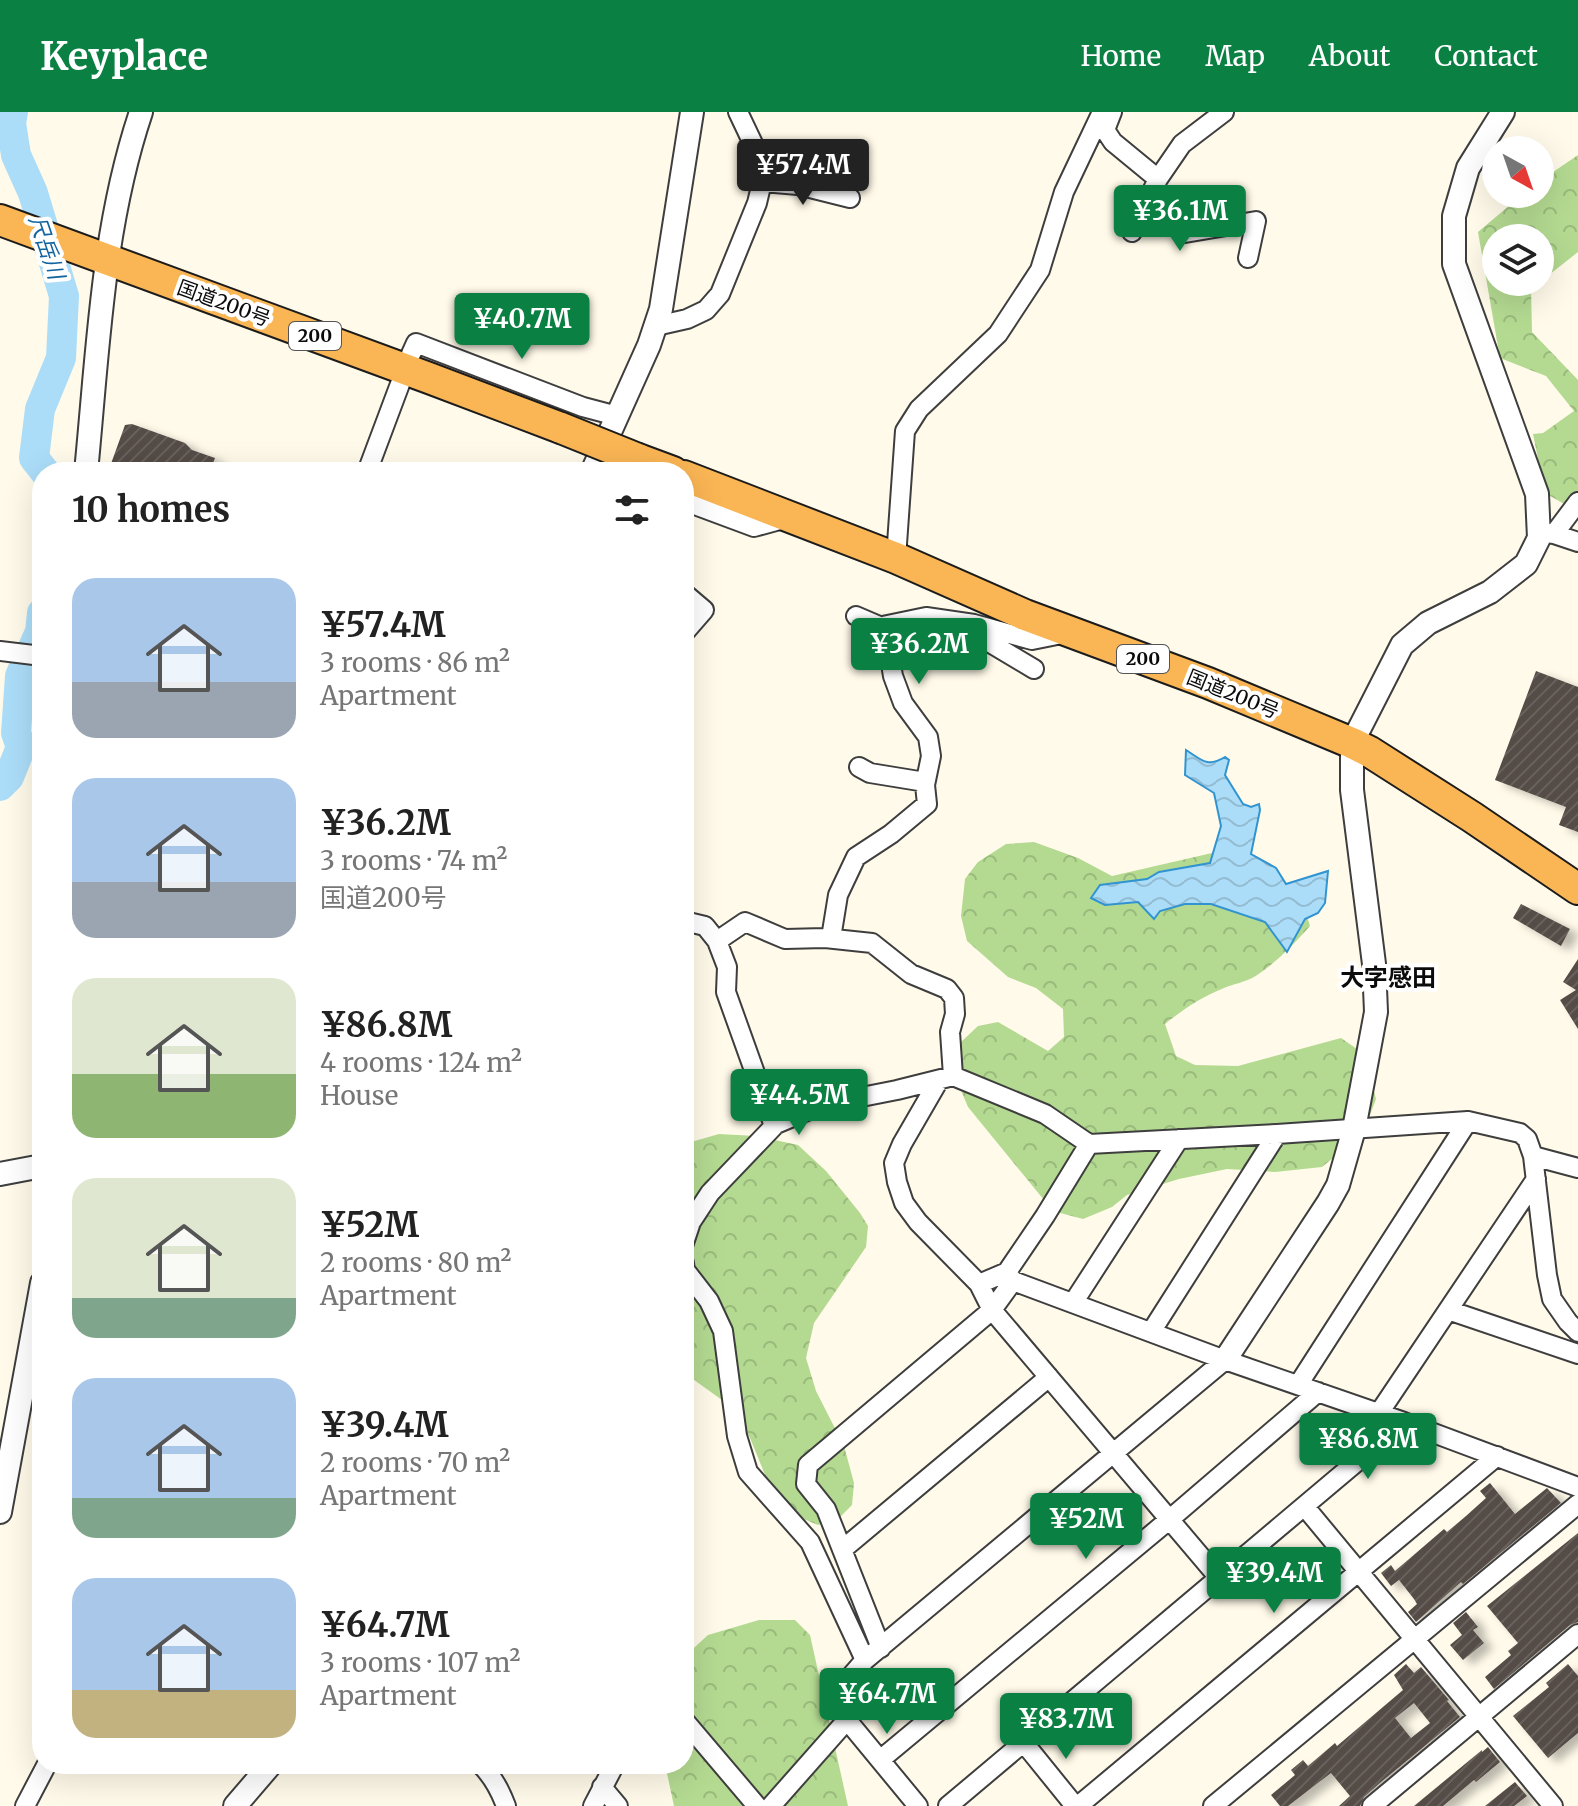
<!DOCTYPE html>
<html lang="en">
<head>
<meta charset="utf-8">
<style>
	:root { --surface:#fff; --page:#f2f2f2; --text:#222; --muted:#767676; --accent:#0b8043 }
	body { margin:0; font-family:Merriweather,"Noto Sans JP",serif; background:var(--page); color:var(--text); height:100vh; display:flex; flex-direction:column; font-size:30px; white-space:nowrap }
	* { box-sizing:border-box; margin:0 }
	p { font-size:26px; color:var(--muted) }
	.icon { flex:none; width:44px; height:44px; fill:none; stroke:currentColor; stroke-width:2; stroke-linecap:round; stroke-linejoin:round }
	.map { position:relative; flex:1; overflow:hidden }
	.drawer { position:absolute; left:32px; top:350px; width:662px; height:1312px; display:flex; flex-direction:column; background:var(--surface); border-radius:32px; box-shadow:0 8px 32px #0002 }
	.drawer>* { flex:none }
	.needle { width:52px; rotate:140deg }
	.controls { position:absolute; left:1482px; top:24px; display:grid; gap:16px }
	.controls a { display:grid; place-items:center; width:72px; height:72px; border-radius:50%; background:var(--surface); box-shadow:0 8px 32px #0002; font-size:40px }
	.price { position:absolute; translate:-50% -68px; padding:0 18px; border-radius:8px; background:var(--accent); color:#fff; font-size:26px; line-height:52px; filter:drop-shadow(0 2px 4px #0008) }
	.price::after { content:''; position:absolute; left:50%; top:48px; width:24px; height:18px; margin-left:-12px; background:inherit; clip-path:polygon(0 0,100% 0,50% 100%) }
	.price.current { background:#222; color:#fff }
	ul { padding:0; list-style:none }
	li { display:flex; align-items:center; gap:24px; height:200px; padding:0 40px }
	li span { display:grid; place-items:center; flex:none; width:224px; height:160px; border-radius:24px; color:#555 }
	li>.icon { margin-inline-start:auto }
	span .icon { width:96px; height:96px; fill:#fffc; stroke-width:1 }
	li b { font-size:34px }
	h2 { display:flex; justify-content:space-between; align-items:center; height:96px; padding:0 40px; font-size:34px }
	header { display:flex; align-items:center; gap:48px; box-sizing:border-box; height:112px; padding:0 40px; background:var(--accent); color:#fff }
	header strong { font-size:38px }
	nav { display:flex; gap:44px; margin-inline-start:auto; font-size:28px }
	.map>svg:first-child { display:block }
	.forest { fill:url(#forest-crowns) }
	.water { fill:url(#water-waves); stroke:#3194d0; stroke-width:2 }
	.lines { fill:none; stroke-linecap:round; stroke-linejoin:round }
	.river { stroke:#acddf8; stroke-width:30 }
	.building { fill:url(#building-hatch); fill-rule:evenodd; filter:url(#shadow) }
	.minor-casing { stroke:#3e3e3e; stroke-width:22 }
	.tertiary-casing { stroke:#3e3e3e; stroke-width:26 }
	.trunk-casing { stroke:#1c1c1c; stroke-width:34 }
	.minor { stroke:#fff; stroke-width:18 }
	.tertiary { stroke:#fff; stroke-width:22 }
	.trunk { stroke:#fab554; stroke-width:30 }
	.trunk-bridge-casing { stroke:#1c1c1c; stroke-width:34; stroke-linecap:butt }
	.trunk-bridge { stroke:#fab554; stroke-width:30 }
	.labels { text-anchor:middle; stroke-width:8; stroke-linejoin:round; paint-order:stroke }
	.shield { fill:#fff; stroke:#545454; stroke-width:2 }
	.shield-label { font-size:18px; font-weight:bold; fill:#0b0b0b }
	.street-label { font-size:20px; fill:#0b0b0b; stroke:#fff }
	.water-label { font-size:22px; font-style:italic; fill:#12649e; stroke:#fff }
	.quarter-label { font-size:24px; font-weight:bold; fill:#0b0b0b; stroke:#fff }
</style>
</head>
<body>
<header>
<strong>Keyplace</strong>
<nav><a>Home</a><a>Map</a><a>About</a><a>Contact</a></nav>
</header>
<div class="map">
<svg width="1578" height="1694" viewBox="0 0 1578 1694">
	<defs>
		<pattern id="forest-crowns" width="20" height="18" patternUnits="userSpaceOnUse" patternTransform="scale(2)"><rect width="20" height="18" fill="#b4da91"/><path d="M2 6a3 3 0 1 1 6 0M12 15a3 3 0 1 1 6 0" fill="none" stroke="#99ba7c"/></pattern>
		<pattern id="water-waves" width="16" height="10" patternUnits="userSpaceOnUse" patternTransform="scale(2)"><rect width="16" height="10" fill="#acddf8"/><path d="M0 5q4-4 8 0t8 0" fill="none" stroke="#93bcd3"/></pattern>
		<pattern id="building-hatch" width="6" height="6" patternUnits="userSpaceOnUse" patternTransform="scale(2)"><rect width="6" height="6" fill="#544c47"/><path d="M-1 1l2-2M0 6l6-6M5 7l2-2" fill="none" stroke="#68615d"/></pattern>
		<filter id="shadow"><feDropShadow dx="9" dy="5" stdDeviation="4" flood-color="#0004"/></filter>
	</defs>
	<rect width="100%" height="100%" fill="#fffae9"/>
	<path class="forest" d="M1578 43V140L1540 170V126H1496V170H1540L1531 177 1532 220 1578 268V389L1573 397 1545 381 1533 322 1543 321 1574 299 1546 264 1500 246 1478 120 1523 82H1540V69Z
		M1034 730 1078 746 1112 764 1225 738 1268 756 1291 776 1302 789 1310 814C1293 833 1275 852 1254 865 1245 870 1234 872 1224 876 1200 886 1185 896 1165 912L1176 944 1195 953 1238 954 1341 926 1357 937 1368 957 1376 987 1368 1008 1344 1037 1322 1055 1275 1060 1227 1057 1179 1067 1127 1083 1112 1095 1083 1107 1053 1099 968 995 957 969 961 930 978 914 998 910 1048 939 1064 925 1063 897 1036 876 1008 865 967 829 961 804 965 767 978 750 1006 732Z
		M719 1022 756 1024 798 1033 826 1059 860 1101 868 1114 866 1135 814 1211 806 1246 816 1279 844 1334 854 1371 852 1393 839 1406 818 1413 792 1402 770 1375 750 1326 733 1296 697 1270 684 1258V1035L691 1030Z
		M759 1508H795L810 1523 848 1694H674L665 1652H684V1545L708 1523Z"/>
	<path class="water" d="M1186 638C1202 648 1207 656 1225 645L1229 648 1225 663 1243 692 1251 695 1259 692 1260 698 1251 742 1276 756 1286 772 1328 759 1325 791 1318 801 1305 807 1287 840 1265 810 1211 792H1185L1160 799 1154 807 1138 790 1105 793 1091 786 1100 773 1147 767 1159 760 1210 751 1221 714 1214 681 1185 663Z"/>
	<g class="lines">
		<path class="river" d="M13 0 11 11 16 43 33 81 64 184 61 246 40 297 34 346 45 360
			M0 674 9 665 21 635 16 621 20 564 40 520 42 501"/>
	</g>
	<path class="building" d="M132 312 185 331 192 338 215 346 210 360H108L125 313Z
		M1536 559 1578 575V720L1559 713 1566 695 1495 668Z
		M1521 792 1570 817 1561 834 1513 806Z
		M1578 847V917L1560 888 1576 878 1563 870Z
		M1490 1371 1515 1402 1547 1376 1561 1391 1463 1472 1461 1470 1416 1510 1408 1500 1417 1492 1414 1487 1399 1468 1391 1474 1381 1461 1391 1453 1395 1459 1444 1417 1447 1420 1466 1404 1486 1386 1480 1379Z
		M1578 1421V1510L1570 1513 1494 1577 1485 1565 1511 1543 1508 1539 1518 1531 1487 1494Z
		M1466 1500 1478 1515 1473 1518 1484 1531 1463 1548 1450 1533 1462 1523 1453 1511Z
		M1406 1552 1414 1561 1421 1555 1449 1588 1447 1589 1460 1605 1381 1670 1364 1685 1360 1694H1339L1350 1684 1331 1661 1288 1694H1280L1271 1683 1295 1663 1291 1658 1303 1648 1308 1654 1335 1631 1337 1634 1403 1578 1394 1563ZM1414 1591 1430 1611 1411 1626 1395 1606Z
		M1568 1552 1578 1564V1621L1548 1646 1513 1604 1549 1575 1546 1571Z
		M1488 1635 1500 1650 1476 1670 1474 1668 1443 1694H1414L1482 1638V1640Z
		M1515 1670 1527 1684 1514 1694H1485Z"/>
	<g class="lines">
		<defs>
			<path id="minor" d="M1112 0 1105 18 1113 30 1158 67 1182 32 1224 0
				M762 70 798 73 850 86
				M1145 93 1185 121 1256 109 1248 146
				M1132 120 1158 67
				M656 214 687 207 706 198 720 182 757 91 762 70 757 40 738 0
				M411 242 416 231 583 295 617 304
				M367 360 400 272
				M684 389 754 415 787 406
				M1538 420 1554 422 1578 430
				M1554 422 1578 390
				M896 446 905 319 919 297 998 222 1040 158 1064 80 1102 0
				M684 481 704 498 684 521
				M856 504 877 513 889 540 893 564 903 591 928 625 931 644 925 673
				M878 515 926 505 974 512 1032 528 1067 521
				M967 517 1034 557
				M0 539 42 544
				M684 809 705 814 717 829 727 855 726 880 774 1014
				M831 826 838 783 856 745 891 722 927 692 925 673 919 669 870 661 859 655
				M717 829 745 810 785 827 825 826 872 831 911 862 947 877 954 886 955 902 950 920 953 964
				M939 968 902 1032 894 1051 897 1070 904 1091 918 1110 979 1172 1007 1160 1045 1104 1089 1032 1277 1022 1468 1009 1520 1021 1527 1027 1533 1044 1547 1163 1552 1187 1568 1210 1578 1220
				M1533 1044 1578 1056
				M684 1131 691 1110 710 1081 776 1012 821 993 897 978 953 964 1045 1002 1089 1032
				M684 1151 685 1158 709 1189 723 1219 737 1324 748 1360 810 1430 865 1548
				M1007 1160 1013 1169 1225 1248 1404 1310 1578 1375
				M1013 1169 992 1198 1219 1466
				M1073 1191 1179 1027
				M1448 1198 1578 1242
				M1151 1220 1277 1022
				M1298 1273 1468 1009
				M1379 1301 1536 1067
				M1305 1395 1553 1694
				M843 1437 1049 1265
				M881 1536 826 1397 806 1372 808 1353 992 1198 979 1172
				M684 1608 757 1694
				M1024 1631 1075 1694
				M880 1648 1170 1407 1318 1280
				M480 1652C493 1664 500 1678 506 1694
				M602 1675 618 1694
				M25 1694 47 1652
				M593 1694 615 1652
				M771 1694 847 1608
				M918 1694 847 1608 843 1584 851 1564 865 1548 1225 1248
				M948 1694 1404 1310
				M1078 1694 1497 1344
				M1213 1694 1578 1392
				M1372 1694 1578 1522"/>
			<path id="tertiary" d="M86 360C98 239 102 116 141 0
				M592 360 649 233 661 197 692 0
				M0 1062 42 1054
				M1225 1248 1328 1091 1338 1073 1354 1017 1376 900 1374 852 1352 678V631L1402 533 1428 511 1490 480 1526 452 1539 426 1537 382 1454 152V104L1468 56 1503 0
				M0 1400 42 1171
				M235 1694 271 1652"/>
			<path id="trunk" d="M0 108 429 266 561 316
				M638 347 673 360
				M684 364 896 446 1025 503 1208 571 1352 631 1370 640 1472 705 1578 777"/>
		</defs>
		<use href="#minor" class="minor-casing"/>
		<use href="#tertiary" class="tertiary-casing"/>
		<use href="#trunk" class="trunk-casing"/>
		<use href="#minor" class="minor"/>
		<use href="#tertiary" class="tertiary"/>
		<use href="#trunk" class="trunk"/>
		<defs>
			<path id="trunk-bridge" d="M561 316 638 347"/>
		</defs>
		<use href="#trunk-bridge" class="trunk-bridge-casing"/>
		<use href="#trunk-bridge" class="trunk-bridge"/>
	</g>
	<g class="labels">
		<g class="shield">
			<rect x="289" y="210" width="52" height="28" rx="6"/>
			<rect x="1117" y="533" width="52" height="28" rx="6"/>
		</g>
		<g class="shield-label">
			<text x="315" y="230">200</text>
			<text x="1143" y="553">200</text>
		</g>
		<g class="street-label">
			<text transform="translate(224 191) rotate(20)" y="7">国道200号</text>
			<text transform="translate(1233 582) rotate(22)" y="7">国道200号</text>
		</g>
		<g class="water-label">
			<text transform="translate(47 135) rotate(71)" y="8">尺岳川</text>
		</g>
		<g class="quarter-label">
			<text x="1388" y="874">大字感田</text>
		</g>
	</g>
</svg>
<div class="controls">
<a><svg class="needle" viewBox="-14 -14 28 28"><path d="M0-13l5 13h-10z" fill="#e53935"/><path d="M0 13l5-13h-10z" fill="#767676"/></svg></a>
<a><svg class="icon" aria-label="layers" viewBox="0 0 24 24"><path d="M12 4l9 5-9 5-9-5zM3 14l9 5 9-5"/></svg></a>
</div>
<b class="price current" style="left:803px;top:95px">¥57.4M</b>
<b class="price" style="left:1180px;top:141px">¥36.1M</b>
<b class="price" style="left:522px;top:249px">¥40.7M</b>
<b class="price" style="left:919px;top:574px">¥36.2M</b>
<b class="price" style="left:799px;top:1025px">¥44.5M</b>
<b class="price" style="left:1368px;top:1369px">¥86.8M</b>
<b class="price" style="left:1086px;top:1449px">¥52M</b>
<b class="price" style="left:1274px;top:1503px">¥39.4M</b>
<b class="price" style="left:887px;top:1624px">¥64.7M</b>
<b class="price" style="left:1066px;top:1649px">¥83.7M</b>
<section class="drawer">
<h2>10 homes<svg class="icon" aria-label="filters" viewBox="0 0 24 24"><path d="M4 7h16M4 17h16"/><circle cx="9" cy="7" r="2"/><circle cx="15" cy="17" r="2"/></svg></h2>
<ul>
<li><span style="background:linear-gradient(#a9c7e8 65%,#9aa5b1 0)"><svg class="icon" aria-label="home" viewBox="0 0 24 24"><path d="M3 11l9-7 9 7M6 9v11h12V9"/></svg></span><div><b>¥57.4M</b><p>3 rooms · 86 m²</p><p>Apartment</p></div></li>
<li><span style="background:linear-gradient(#a9c7e8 65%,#9aa5b1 0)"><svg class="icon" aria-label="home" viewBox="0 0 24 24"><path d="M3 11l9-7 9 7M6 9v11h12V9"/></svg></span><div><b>¥36.2M</b><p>3 rooms · 74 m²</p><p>国道200号</p></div></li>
<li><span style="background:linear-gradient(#dfe7d0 60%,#8fb573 0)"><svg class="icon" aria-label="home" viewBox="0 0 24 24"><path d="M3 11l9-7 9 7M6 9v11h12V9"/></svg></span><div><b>¥86.8M</b><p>4 rooms · 124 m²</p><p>House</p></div></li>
<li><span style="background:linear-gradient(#dfe7d0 75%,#7fa58c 0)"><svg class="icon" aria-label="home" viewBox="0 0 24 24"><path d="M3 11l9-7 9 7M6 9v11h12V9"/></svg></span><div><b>¥52M</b><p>2 rooms · 80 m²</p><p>Apartment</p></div></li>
<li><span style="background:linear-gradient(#a9c7e8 75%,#7fa58c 0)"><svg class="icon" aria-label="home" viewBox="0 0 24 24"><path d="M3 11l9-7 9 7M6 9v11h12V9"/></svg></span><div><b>¥39.4M</b><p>2 rooms · 70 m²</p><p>Apartment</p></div></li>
<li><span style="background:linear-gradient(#a9c7e8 70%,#c2b280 0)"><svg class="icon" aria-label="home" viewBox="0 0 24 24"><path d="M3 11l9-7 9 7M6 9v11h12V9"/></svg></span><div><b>¥64.7M</b><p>3 rooms · 107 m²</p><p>Apartment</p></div></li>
</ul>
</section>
</div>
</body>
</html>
